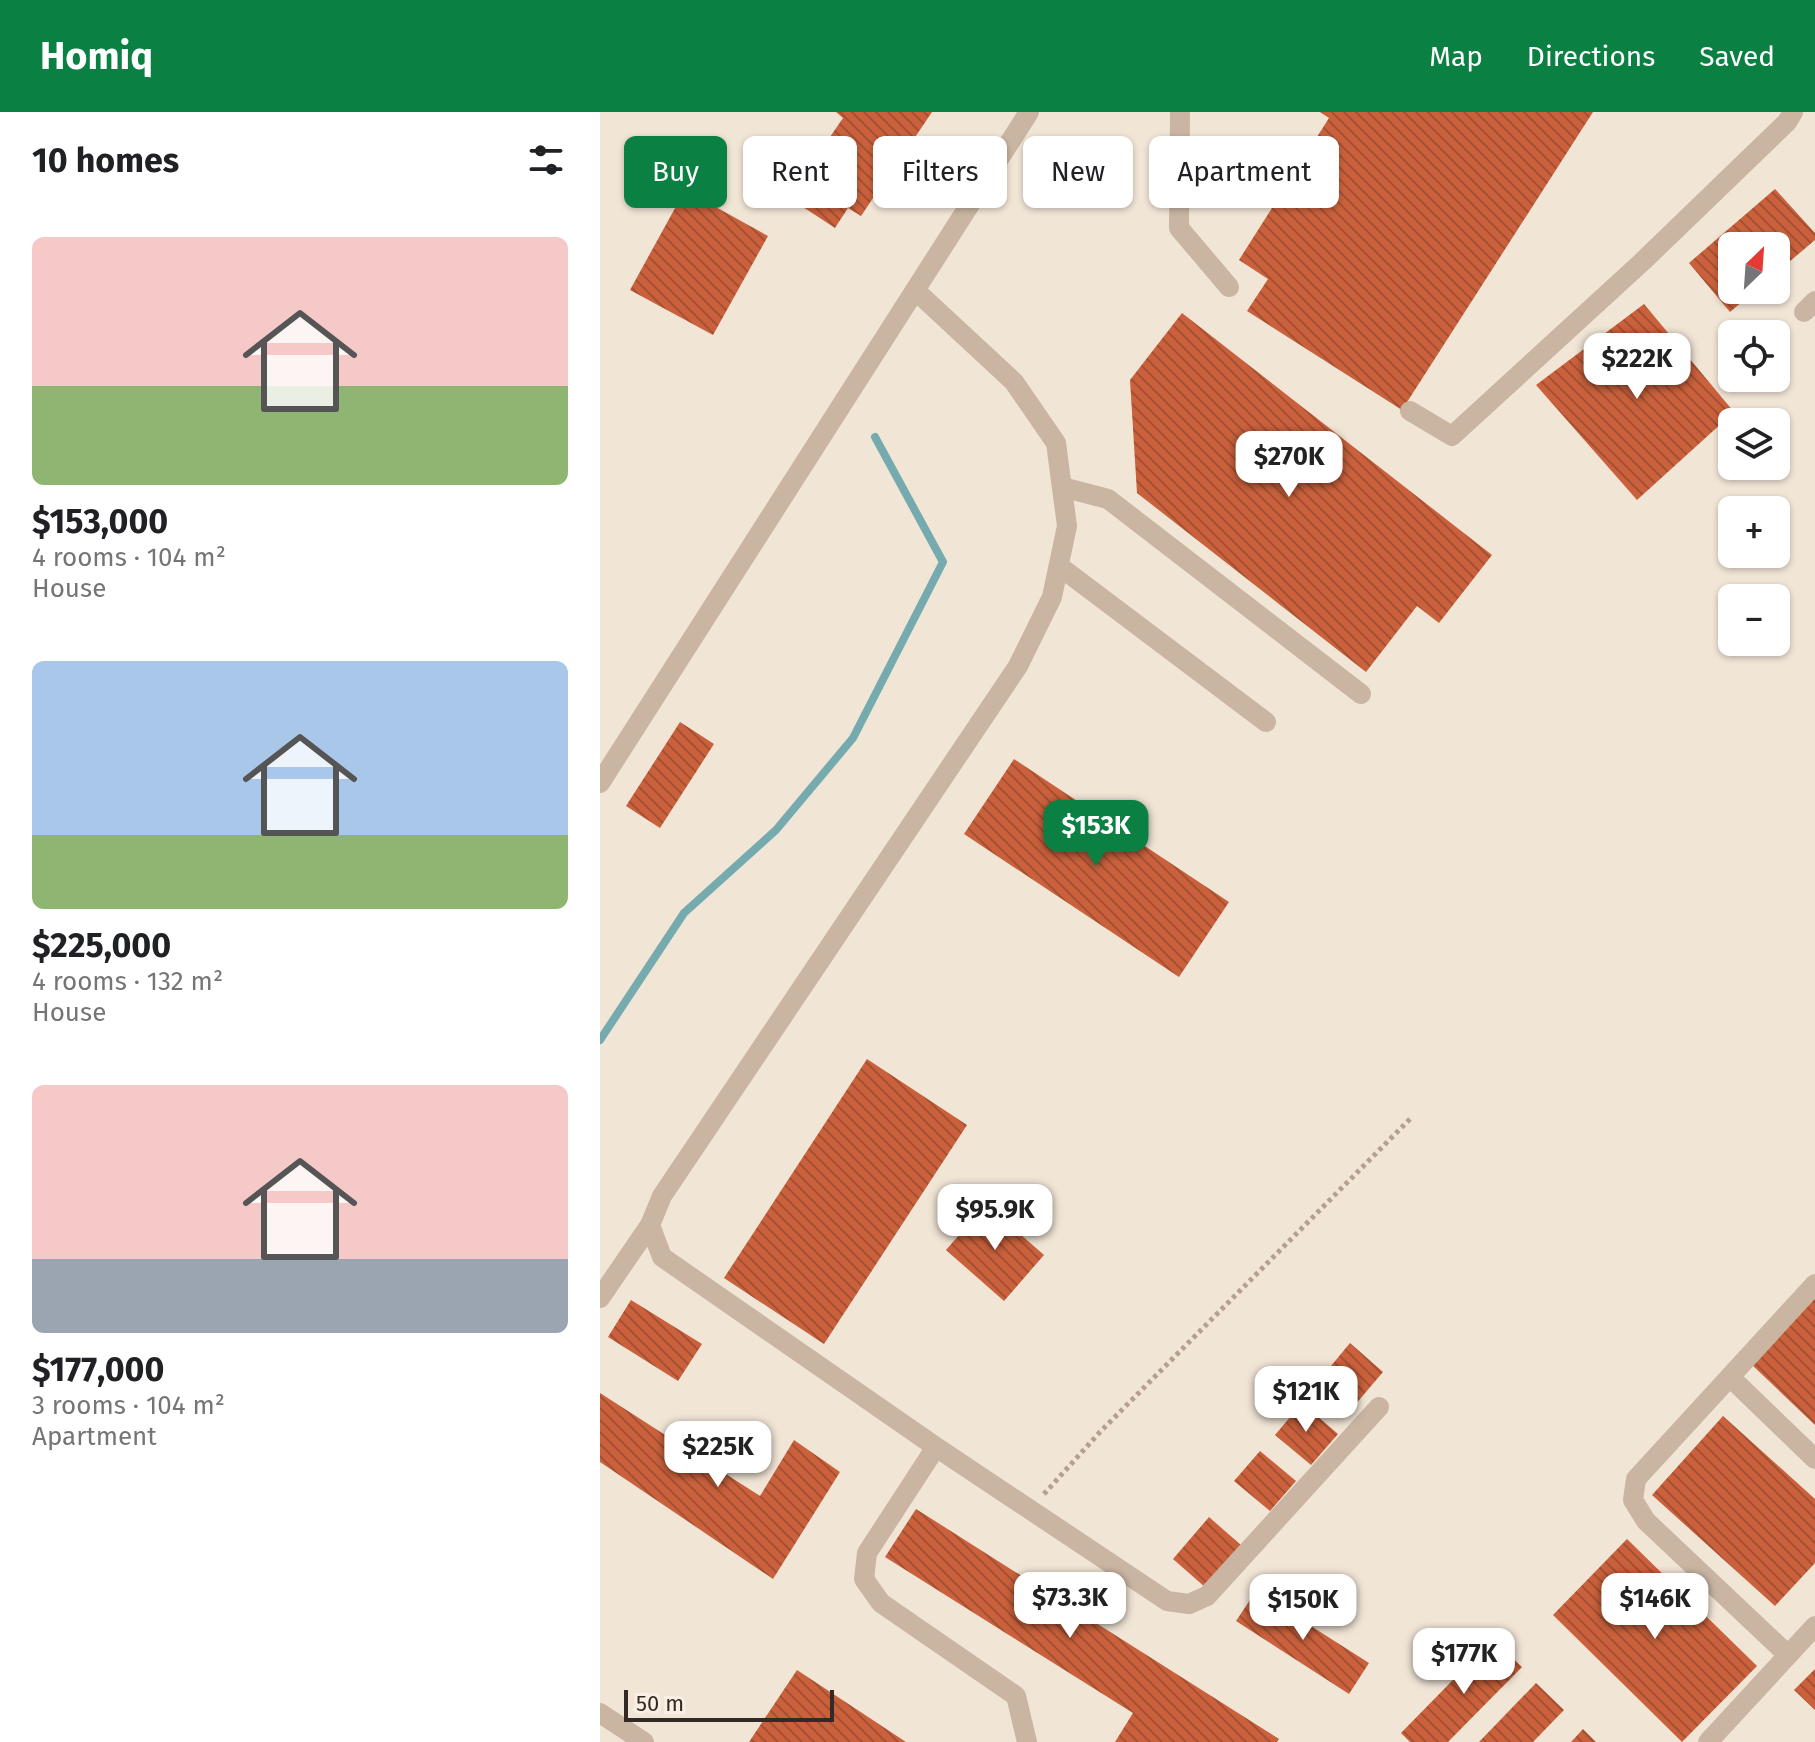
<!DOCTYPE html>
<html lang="en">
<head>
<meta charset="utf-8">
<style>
	:root { --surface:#fff; --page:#f6f6f6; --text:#202124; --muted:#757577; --accent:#0b8043 }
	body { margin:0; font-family:"Fira Sans",sans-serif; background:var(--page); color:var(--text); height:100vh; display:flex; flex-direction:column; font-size:30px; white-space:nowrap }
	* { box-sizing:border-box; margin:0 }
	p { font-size:26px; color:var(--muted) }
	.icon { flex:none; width:44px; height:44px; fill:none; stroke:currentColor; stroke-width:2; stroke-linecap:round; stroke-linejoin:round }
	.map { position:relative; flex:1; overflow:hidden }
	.details { display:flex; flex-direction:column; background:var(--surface); width:600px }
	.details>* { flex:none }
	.guide { position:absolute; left:24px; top:24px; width:760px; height:72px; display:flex; gap:16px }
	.needle { width:52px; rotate:25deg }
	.controls { position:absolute; left:1118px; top:120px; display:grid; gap:16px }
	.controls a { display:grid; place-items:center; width:72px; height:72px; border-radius:12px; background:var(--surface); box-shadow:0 2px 6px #0004; font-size:40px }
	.scale { position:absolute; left:24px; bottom:20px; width:210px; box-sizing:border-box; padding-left:8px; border:4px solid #342a25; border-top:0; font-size:22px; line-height:28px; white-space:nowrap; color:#342a25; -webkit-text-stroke:6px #f9efe2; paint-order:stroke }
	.price { position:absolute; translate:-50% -68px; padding:0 18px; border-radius:16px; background:#fff; color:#222; font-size:26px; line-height:52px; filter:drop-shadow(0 2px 4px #0008) }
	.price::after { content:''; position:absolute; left:50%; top:48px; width:24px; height:18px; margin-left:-12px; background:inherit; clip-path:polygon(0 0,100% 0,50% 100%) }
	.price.on { background:var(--accent); color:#fff }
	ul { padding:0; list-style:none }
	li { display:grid; align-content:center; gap:16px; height:424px; padding:0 32px }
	li span { display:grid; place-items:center; height:248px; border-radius:12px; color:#555 }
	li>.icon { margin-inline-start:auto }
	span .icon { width:144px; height:144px; fill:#fffc; stroke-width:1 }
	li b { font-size:34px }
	h2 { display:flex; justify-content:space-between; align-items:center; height:96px; padding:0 32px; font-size:34px }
	.chip { padding:0 28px; border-radius:12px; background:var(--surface); box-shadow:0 2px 6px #0004; font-size:28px; line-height:72px }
	.chip.on { background:var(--accent); color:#fff }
	header { display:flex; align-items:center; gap:48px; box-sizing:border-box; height:112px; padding:0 40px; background:var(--accent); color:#fff }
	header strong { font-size:38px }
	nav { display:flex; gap:44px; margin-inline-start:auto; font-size:28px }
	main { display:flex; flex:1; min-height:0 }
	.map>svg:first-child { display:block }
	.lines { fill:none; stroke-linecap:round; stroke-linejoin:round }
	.stream { stroke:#75abaf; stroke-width:8 }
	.building { fill:url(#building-back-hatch) }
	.path { stroke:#b59f8d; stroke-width:5; stroke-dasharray:4 4; stroke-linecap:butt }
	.minor { stroke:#c9b5a2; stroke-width:20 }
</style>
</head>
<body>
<header>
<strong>Homiq</strong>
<nav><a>Map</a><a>Directions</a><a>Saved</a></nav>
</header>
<main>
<section class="details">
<h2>10 homes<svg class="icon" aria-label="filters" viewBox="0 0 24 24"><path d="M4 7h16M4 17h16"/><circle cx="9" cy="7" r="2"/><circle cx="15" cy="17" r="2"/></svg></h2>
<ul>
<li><span style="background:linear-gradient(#f6c9c9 60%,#8fb573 0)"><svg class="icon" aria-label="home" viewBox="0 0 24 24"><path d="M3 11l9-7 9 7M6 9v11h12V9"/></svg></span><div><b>$153,000</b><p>4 rooms · 104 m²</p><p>House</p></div></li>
<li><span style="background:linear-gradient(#a9c7e8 70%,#8fb573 0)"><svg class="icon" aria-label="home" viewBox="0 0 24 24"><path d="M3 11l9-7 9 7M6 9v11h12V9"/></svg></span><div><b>$225,000</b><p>4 rooms · 132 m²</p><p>House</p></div></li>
<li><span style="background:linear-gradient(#f6c9c9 70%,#9aa5b1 0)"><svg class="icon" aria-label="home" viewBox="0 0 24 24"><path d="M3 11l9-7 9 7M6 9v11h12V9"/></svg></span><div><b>$177,000</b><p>3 rooms · 104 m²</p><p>Apartment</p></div></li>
</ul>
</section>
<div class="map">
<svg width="1215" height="1630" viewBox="0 0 1215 1630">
	<defs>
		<pattern id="building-back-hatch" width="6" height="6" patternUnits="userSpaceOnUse" patternTransform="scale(2)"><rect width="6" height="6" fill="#ca613c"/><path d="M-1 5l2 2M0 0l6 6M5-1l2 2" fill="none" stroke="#a55032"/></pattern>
	</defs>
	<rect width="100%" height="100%" fill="#f1e5d6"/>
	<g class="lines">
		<path class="stream" d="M0 928 84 801 176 718 253 626 343 450 275 325"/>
	</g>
	<path class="building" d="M236 0H332L299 49 284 38 275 51 290 61 261 104 248 96 235 116 200 93 197 73 243 6Z
		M720 0H993L802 298 647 199 668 167 639 148 729 6Z
		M1175 77 1215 121V128L1176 161V134H1132V178H1156L1130 200 1089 151Z
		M85 78 168 124 113 223 30 178Z
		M1044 192 1134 300 1037 388 936 273Z
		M582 201 892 443 839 511 817 494 766 560 537 381 530 268Z
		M80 610 114 632 60 716 26 694Z
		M414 647 629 790 579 865 364 722Z
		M267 947 367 1013 224 1232 124 1166Z
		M386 1092 444 1143 404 1189 346 1138Z
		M1215 1182V1313L1150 1251Z
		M31 1188 102 1232 78 1269 8 1225Z
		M750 1231 783 1260 754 1294 721 1266Z
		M0 1281 160 1384 194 1328 240 1360 173 1467 0 1350Z
		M702 1291 738 1322 711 1353 675 1323Z
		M1123 1304 1215 1387V1451L1175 1494 1052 1383Z
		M660 1339 696 1369 670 1399 634 1369Z
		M316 1397 679 1627 677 1630H515L533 1601 285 1445Z
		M609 1405 642 1434 606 1476 573 1447Z
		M1027 1427 1157 1554 1082 1630 953 1503Z
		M656 1479 769 1551 749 1582 636 1509Z
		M893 1527 922 1555 848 1630H810L801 1621Z
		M1215 1557V1598L1194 1578Z
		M197 1558 306 1630H149Z
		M936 1571 964 1598 933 1630H879Z
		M983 1617 996 1630H971Z"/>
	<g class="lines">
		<path class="path" d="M444 1382 500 1320 812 1005"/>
		<path class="minor" d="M580 0 579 116 629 175
			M316 179 414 270 456 331 467 414 452 485 418 554 62 1084 50 1113 62 1145 336 1335 567 1489 589 1492 607 1484 779 1295
			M1204 200 1215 189
			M810 299 852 324 1042 150 1187 10 1193 0
			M462 375 508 387 761 582
			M459 454 666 610
			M0 671 429 0
			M0 1186 50 1113
			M1130 1265 1215 1347
			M336 1335 267 1441 264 1467 281 1491 416 1584 427 1630
			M1188 1543 1046 1409 1033 1388 1036 1367 1215 1172
			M0 1601 44 1630
			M1108 1630 1215 1514"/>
	</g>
</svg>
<div class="controls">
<a><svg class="needle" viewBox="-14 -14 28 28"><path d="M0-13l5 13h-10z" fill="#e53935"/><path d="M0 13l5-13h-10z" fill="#757577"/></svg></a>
<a><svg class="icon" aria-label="locate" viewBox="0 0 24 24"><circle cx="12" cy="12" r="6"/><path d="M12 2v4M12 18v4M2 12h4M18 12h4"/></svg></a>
<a><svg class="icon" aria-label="layers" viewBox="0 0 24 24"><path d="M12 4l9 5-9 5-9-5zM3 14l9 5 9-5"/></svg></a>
<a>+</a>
<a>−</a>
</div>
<div class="scale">50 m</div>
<b class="price" style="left:1037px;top:289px">$222K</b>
<b class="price" style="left:689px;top:387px">$270K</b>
<b class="price on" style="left:496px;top:756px">$153K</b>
<b class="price" style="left:395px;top:1140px">$95.9K</b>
<b class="price" style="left:706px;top:1322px">$121K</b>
<b class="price" style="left:118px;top:1377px">$225K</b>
<b class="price" style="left:470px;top:1528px">$73.3K</b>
<b class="price" style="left:1055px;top:1529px">$146K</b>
<b class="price" style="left:703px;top:1530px">$150K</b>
<b class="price" style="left:864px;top:1584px">$177K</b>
<div class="guide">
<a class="chip on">Buy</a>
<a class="chip">Rent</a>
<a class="chip">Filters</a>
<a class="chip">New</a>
<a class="chip">Apartment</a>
</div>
</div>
</main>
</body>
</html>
